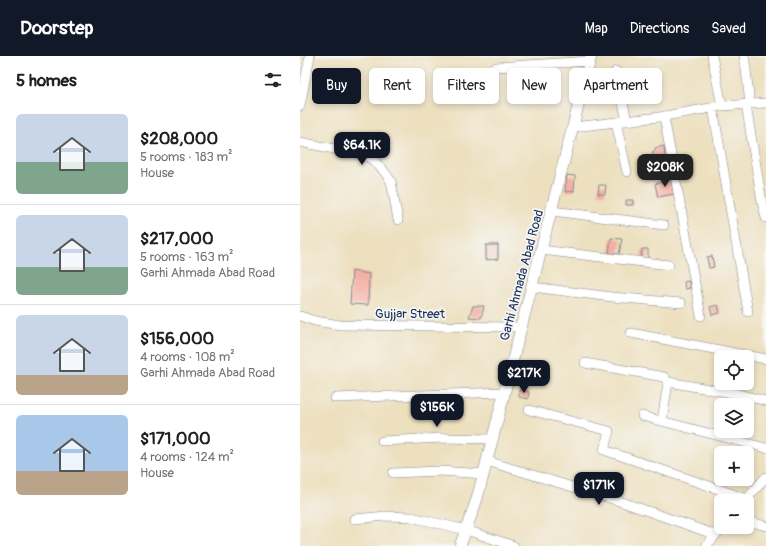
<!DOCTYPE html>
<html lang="en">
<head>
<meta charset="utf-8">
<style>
	:root { --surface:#fff; --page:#f6f6f6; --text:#202124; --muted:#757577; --line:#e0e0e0; --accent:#111827 }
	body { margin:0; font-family:Pangolin,sans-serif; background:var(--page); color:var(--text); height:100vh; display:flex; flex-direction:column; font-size:15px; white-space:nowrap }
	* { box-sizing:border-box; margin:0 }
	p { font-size:13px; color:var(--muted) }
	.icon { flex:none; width:22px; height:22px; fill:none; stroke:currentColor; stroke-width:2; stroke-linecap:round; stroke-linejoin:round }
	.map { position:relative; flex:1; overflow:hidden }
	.panel { display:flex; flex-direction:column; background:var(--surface); width:300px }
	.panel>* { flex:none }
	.banner { position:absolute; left:12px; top:12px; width:380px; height:36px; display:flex; gap:8px }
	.fabs { position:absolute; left:414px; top:294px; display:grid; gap:8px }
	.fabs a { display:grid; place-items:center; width:40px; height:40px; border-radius:6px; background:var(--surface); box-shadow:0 2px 6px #0003; font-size:20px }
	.price { position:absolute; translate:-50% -34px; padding:0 9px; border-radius:8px; background:var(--accent); color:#fff; font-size:13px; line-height:26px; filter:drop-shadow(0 1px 2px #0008) }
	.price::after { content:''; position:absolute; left:50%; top:24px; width:12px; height:9px; margin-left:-6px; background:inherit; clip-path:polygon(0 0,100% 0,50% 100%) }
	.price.current { background:#222; color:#fff }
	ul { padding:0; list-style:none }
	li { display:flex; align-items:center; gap:12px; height:100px; padding:0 16px }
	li+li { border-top:1px solid var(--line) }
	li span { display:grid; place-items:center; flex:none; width:112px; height:80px; border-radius:6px; color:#555 }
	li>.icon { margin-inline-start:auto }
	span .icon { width:48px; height:48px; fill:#fffc; stroke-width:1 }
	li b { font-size:17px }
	h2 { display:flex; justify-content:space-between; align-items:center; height:48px; padding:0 16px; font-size:17px }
	.chip { padding:0 14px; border-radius:6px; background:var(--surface); box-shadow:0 2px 6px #0003; font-size:14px; line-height:36px }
	.chip.current { background:var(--accent); color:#fff }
	header { display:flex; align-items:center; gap:24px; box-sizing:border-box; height:56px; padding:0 20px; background:var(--accent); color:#fff }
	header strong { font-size:19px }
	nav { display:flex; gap:22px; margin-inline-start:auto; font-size:14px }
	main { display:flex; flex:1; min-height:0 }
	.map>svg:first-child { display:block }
	.building { fill:#f4b0a5 }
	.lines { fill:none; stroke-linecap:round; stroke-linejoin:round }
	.minor-casing { stroke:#84888e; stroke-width:10 }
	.tertiary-casing { stroke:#84888e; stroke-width:12 }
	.minor { stroke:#fff; stroke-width:9 }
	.tertiary { stroke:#fff; stroke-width:11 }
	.labels { text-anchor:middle; stroke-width:3.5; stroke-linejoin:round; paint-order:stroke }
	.street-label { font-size:13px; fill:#1b2f5e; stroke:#f6f6f2 }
</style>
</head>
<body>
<header>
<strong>Doorstep</strong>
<nav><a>Map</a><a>Directions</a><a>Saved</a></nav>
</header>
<main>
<section class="panel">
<h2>5 homes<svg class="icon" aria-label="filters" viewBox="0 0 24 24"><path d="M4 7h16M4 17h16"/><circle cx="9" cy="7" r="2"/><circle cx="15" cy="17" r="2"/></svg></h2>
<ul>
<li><span style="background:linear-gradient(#c9d6e8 60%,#7fa58c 0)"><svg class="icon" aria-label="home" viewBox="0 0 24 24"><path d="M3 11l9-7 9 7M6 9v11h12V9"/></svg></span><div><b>$208,000</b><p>5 rooms · 183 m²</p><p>House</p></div></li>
<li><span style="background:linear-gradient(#c9d6e8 65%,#7fa58c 0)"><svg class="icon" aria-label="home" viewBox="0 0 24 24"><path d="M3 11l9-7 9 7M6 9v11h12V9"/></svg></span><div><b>$217,000</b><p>5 rooms · 163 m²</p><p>Garhi Ahmada Abad Road</p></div></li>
<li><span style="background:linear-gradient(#c9d6e8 75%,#b9a48a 0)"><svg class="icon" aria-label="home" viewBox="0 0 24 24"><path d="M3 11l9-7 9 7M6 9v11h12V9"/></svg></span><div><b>$156,000</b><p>4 rooms · 108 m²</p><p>Garhi Ahmada Abad Road</p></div></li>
<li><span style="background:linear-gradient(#a9c7e8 70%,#b9a48a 0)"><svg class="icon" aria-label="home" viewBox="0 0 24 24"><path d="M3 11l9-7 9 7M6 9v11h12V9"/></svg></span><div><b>$171,000</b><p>4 rooms · 124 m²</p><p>House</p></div></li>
</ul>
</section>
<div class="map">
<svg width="466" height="490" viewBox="0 0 466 490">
	<rect width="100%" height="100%" fill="#f6f6f2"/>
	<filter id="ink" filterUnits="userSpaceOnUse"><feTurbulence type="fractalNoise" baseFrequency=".025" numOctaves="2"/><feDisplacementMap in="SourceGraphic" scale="8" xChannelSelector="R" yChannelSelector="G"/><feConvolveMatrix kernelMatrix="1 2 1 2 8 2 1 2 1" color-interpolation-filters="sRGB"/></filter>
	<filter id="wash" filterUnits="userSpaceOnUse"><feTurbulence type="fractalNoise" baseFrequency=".012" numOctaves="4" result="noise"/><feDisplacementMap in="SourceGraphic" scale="16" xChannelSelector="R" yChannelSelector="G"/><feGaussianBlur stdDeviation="0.9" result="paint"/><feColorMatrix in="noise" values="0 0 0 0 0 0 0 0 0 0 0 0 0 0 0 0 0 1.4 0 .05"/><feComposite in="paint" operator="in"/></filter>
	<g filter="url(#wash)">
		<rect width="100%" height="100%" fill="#ede0bf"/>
		<g id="blocks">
			<path class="building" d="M364 90 365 101 355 104 352 96 356 94 355 92Z
				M267 119 275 120 274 135 265 136Z
				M370 122 374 138 358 141 355 128 367 124V123Z
				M299 129H306L305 138H298Z
				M326 144H333V149H326Z
				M311 182 322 183 319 198 309 197Z
				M186 189H198V203L186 204Z
				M342 193H348V202H341Z
				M412 200 414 211 409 212 407 201Z
				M52 215 69 218 68 249 50 248Z
				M389 225 390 232 385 233 384 226Z
				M418 249 420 257 412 259 410 251Z
				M173 250H184L181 262 169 261Z
				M219 334 229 336 228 343 219 341Z"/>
		</g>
	</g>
	<g filter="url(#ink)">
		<use href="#blocks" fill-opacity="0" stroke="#84888e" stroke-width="1"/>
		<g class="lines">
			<defs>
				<path id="minor" d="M412 0 422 50
					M444 0 445 5 450 48
					M196 11 290 5
					M316 15 327 65
					M446 49 462 146 466 162
					M0 50 10 0
					M413 52 448 256
					M364 61 401 260
					M316 66 327 116
					M274 71 359 61 422 50 466 47
					M0 86 64 99 74 105 83 114 91 125 98 164
					M252 155 364 169
					M241 194 369 209
					M232 231 312 241 381 247
					M0 260 15 265 40 269 221 271
					M331 277 466 303
					M285 307 364 321 368 326 438 338 466 345
					M35 342 205 336
					M229 354 309 375 304 394 447 443
					M342 360 466 392
					M362 365 368 326
					M82 385 143 382 193 383
					M187 405 322 446 416 479
					M93 417 140 415 184 418
					M445 445 466 421
					M54 463 86 460 111 461 166 474 214 490
					M447 465 466 470
					M406 490 423 471"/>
				<path id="tertiary" d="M160 490 177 443 291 0"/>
			</defs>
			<use href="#minor" class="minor-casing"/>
			<use href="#tertiary" class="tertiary-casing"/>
			<use href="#minor" class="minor"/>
			<use href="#tertiary" class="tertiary"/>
		</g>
	</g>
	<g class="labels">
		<g class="street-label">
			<text transform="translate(221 219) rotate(-75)" y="5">Garhi Ahmada Abad Road</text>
			<text x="110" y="262">Gujjar Street</text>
		</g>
	</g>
</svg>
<div class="fabs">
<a><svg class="icon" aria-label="locate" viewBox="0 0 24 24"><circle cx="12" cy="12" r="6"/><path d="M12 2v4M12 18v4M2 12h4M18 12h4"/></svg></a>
<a><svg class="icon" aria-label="layers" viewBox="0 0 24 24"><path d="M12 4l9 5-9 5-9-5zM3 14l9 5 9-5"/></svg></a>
<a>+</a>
<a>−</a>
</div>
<b class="price" style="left:62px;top:110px">$64.1K</b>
<b class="price current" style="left:365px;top:132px">$208K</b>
<b class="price" style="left:224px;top:338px">$217K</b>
<b class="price" style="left:137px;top:372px">$156K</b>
<b class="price" style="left:299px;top:450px">$171K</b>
<div class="banner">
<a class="chip current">Buy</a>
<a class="chip">Rent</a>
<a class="chip">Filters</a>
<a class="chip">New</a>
<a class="chip">Apartment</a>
</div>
</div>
</main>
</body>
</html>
